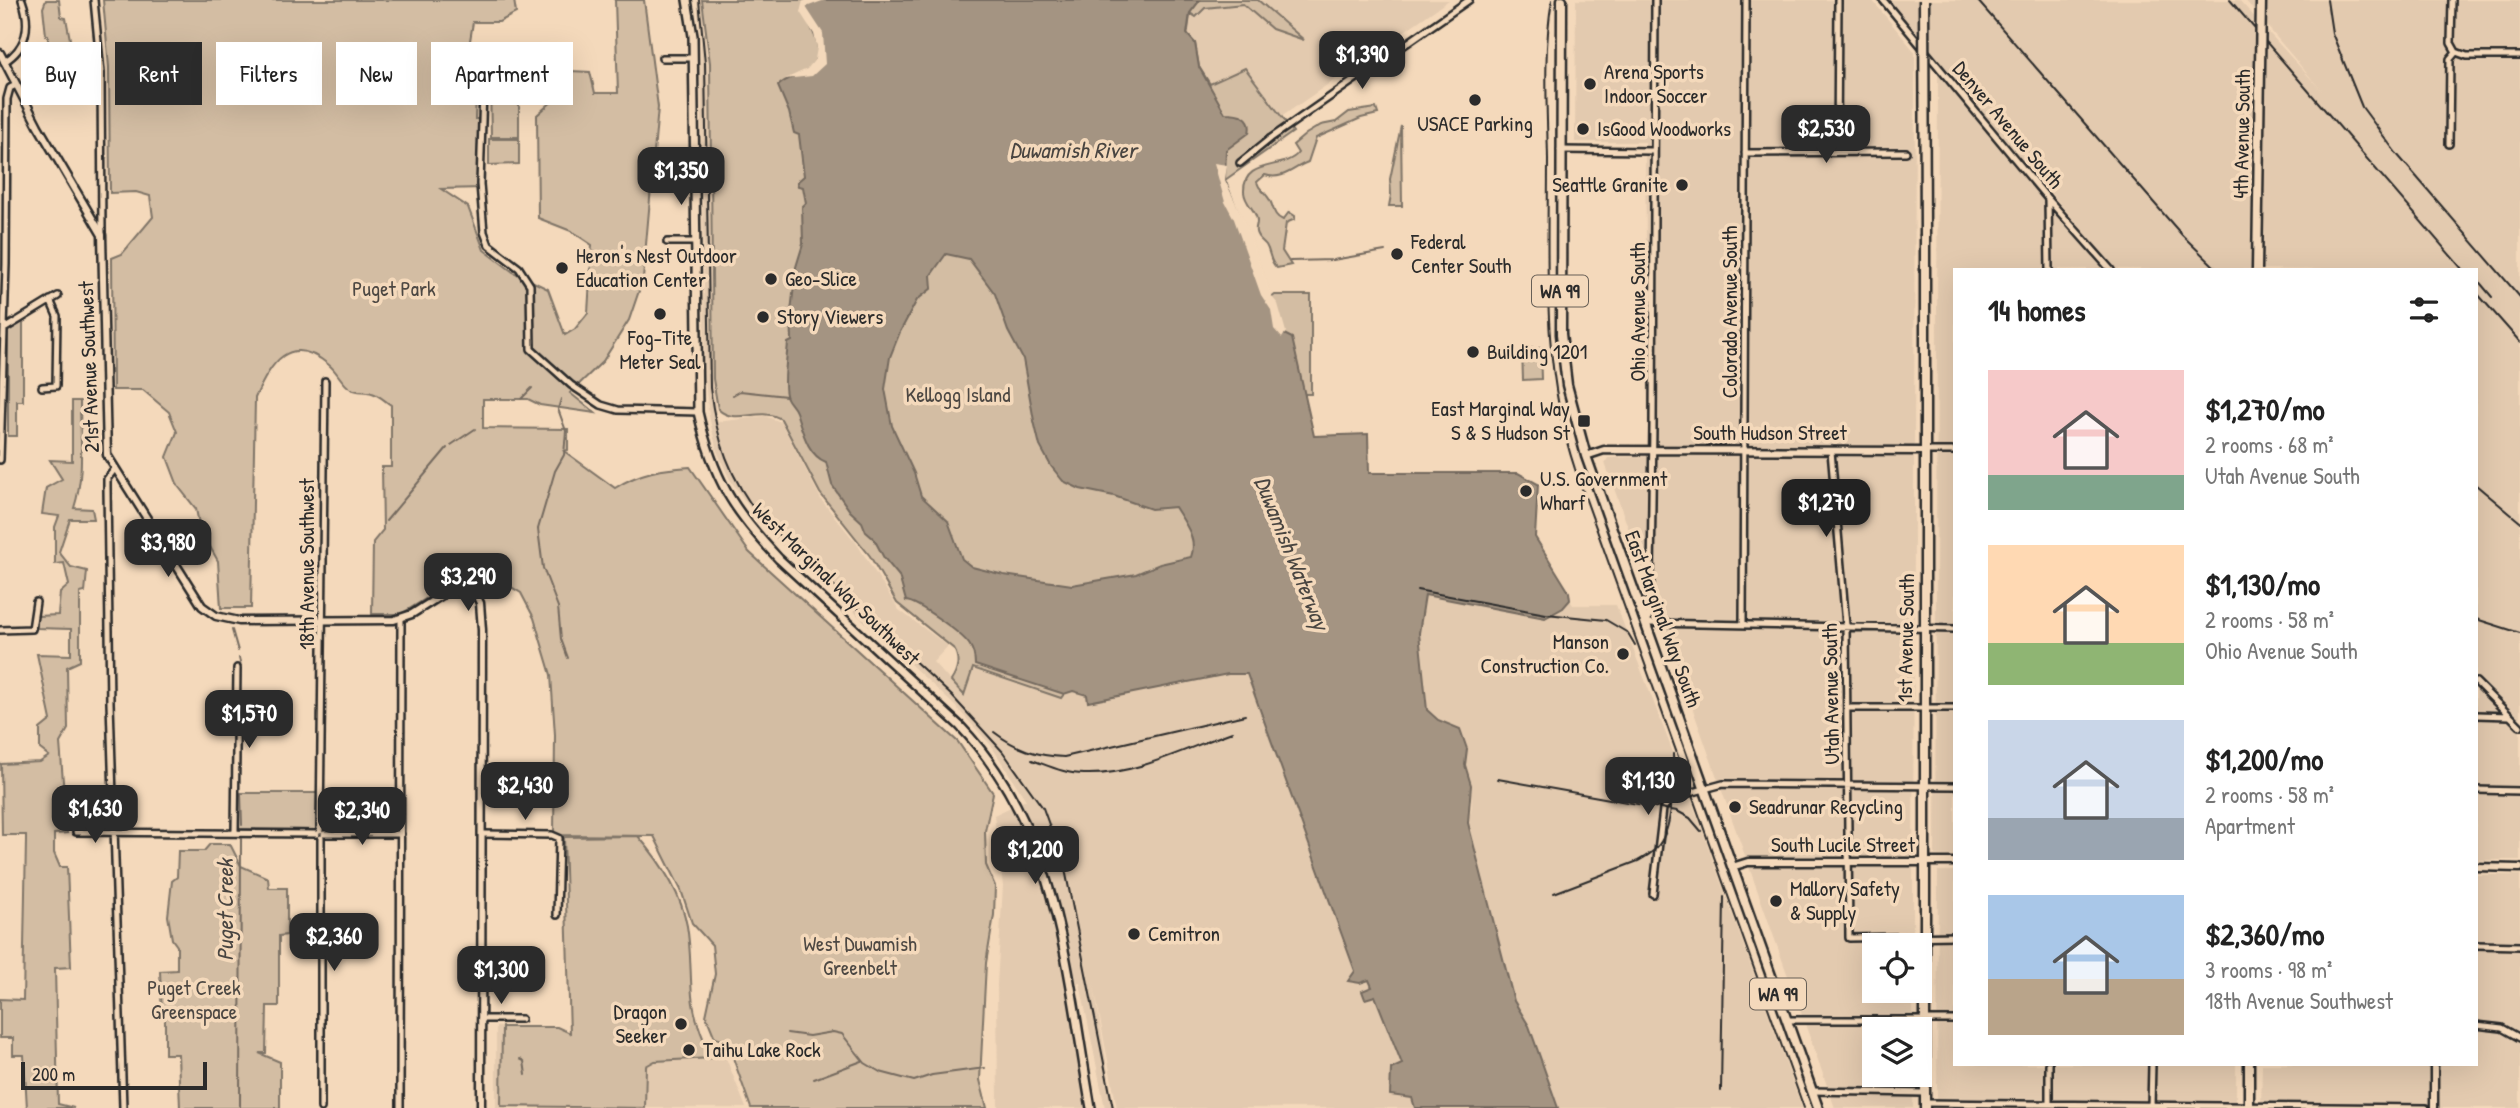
<!DOCTYPE html>
<html lang="en">
<head>
<meta charset="utf-8">
<style>
	:root { --surface:#fff; --page:#f2f2f2; --text:#222; --muted:#767676; --accent:#2b2b2b }
	body { margin:0; font-family:"Patrick Hand",sans-serif; background:var(--page); color:var(--text); height:100vh; display:flex; flex-direction:column; font-size:26px; white-space:nowrap }
	* { box-sizing:border-box; margin:0 }
	p { font-size:23px; color:var(--muted) }
	.icon { flex:none; width:38px; height:38px; fill:none; stroke:currentColor; stroke-width:2; stroke-linecap:round; stroke-linejoin:round }
	.map { position:relative; flex:1; overflow:hidden }
	.side { position:absolute; left:1953px; top:268px; width:525px; height:798px; display:flex; flex-direction:column; background:var(--surface); border-radius:0px; box-shadow:0 7px 28px #0002 }
	.side>* { flex:none }
	.top-card { position:absolute; left:21px; top:42px; width:665px; height:63px; display:flex; gap:14px }
	.tools { position:absolute; left:1862px; top:933px; display:grid; gap:14px }
	.tools a { display:grid; place-items:center; width:70px; height:70px; border-radius:0px; background:var(--surface); box-shadow:0 7px 28px #0002; font-size:35px }
	.scale { position:absolute; left:21px; bottom:18px; width:186px; box-sizing:border-box; padding-left:7px; border:4px solid #2b2b2b; border-top:0; font-size:19px; line-height:24px; white-space:nowrap; color:#2b2b2b; -webkit-text-stroke:5px #f4d9bb; paint-order:stroke }
	.price { position:absolute; translate:-50% -60px; padding:0 16px; border-radius:14px; background:var(--accent); color:#fff; font-size:23px; line-height:46px; filter:drop-shadow(0 2px 4px #0008) }
	.price::after { content:''; position:absolute; left:50%; top:42px; width:21px; height:16px; margin-left:-10px; background:inherit; clip-path:polygon(0 0,100% 0,50% 100%) }
	.price.on { background:#222; color:#fff }
	ul { padding:0; list-style:none }
	li { display:flex; align-items:center; gap:21px; height:175px; padding:0 35px }
	li span { display:grid; place-items:center; flex:none; width:196px; height:140px; border-radius:0px; color:#555 }
	li>.icon { margin-inline-start:auto }
	span .icon { width:84px; height:84px; fill:#fffc; stroke-width:1 }
	li b { font-size:30px }
	h2 { display:flex; justify-content:space-between; align-items:center; height:84px; padding:0 35px; font-size:30px }
	.chip { padding:0 24px; border-radius:0px; background:var(--surface); box-shadow:0 7px 28px #0002; font-size:24px; line-height:63px }
	.chip.on { background:var(--accent); color:#fff }
	.map>svg:first-child { display:block }
	.built { fill:#e3caaf }
	.green { fill:#d3bda3; stroke:#7f7467; stroke-width:2 }
	.water { fill:#a49482; stroke:#746a5f; stroke-width:2; fill-rule:evenodd }
	.pier { fill:#f4d9bb }
	.lines { fill:none; stroke-linecap:round; stroke-linejoin:round }
	.stream { stroke:#746a5f; stroke-width:2 }
	.minor-casing { stroke:#2b2b2b; stroke-width:10 }
	.tertiary-casing { stroke:#2b2b2b; stroke-width:11 }
	.secondary-casing { stroke:#2b2b2b; stroke-width:12 }
	.primary-casing { stroke:#2b2b2b; stroke-width:13 }
	.trunk-casing { stroke:#2b2b2b; stroke-width:13 }
	.minor { stroke:#f4d9bb; stroke-width:5 }
	.tertiary { stroke:#f4d9bb; stroke-width:6 }
	.secondary { stroke:#f4d9bb; stroke-width:7 }
	.primary { stroke:#f4d9bb; stroke-width:8 }
	.trunk { stroke:#f4d9bb; stroke-width:8 }
	.rail { stroke:#2b2b2b; stroke-width:2 }
	.primary-bridge-casing { stroke:#2b2b2b; stroke-width:13; stroke-linecap:butt }
	.primary-bridge { stroke:#f4d9bb; stroke-width:8 }
	.poi-dot { fill:#2b2b2b; stroke:#f4d9bb; stroke-width:2.5 }
	.labels { text-anchor:middle; stroke-width:7; stroke-linejoin:round; paint-order:stroke }
	.shield { fill:#f4d9bb; stroke:#675f56; stroke-width:2 }
	.shield-label { font-size:19px; font-weight:bold; fill:#2b2b2b }
	.poi-label { font-size:21px; fill:#2b2b2b; stroke:#f4d9bb; text-anchor:start }
	.street-label { font-size:21px; fill:#2b2b2b; stroke:#f4d9bb }
	.park-label { font-size:21px; fill:#4d4843; stroke:#f4d9bb }
	.water-label { font-size:23px; font-style:italic; fill:#494541; stroke:#f4d9bb }
</style>
</head>
<body>
<div class="map">
<svg width="2520" height="1108" viewBox="0 0 2520 1108">
	<rect width="100%" height="100%" fill="#f4d9bb"/>
	<filter id="ink" filterUnits="userSpaceOnUse"><feTurbulence type="fractalNoise" baseFrequency=".0143" numOctaves="2"/><feDisplacementMap in="SourceGraphic" scale="14" xChannelSelector="R" yChannelSelector="G"/><feConvolveMatrix kernelMatrix="1 2 1 2 8 2 1 2 1" color-interpolation-filters="sRGB"/></filter>
	<g filter="url(#ink)">
		<path class="built" d="M697 0H700L708 64 712 378 717 422 765 416 781 422 822 501 857 544 899 610 948 646 933 662 963 695 969 672 975 665 1066 692 1073 691 1087 695 1089 702 1228 674 1242 673 1251 677 1355 971 1350 981 1360 983 1369 979 1372 987 1366 999 1375 996 1402 1064 1391 1069 1412 1098 1415 1108H1117L1093 982 1114 1108H1105L1080 983 1065 985 1091 1108H998L997 984 1003 886 994 815 1026 800 990 744 954 705 764 528 729 478 717 451 709 416 705 380 701 36Z
			M1200 0H1449L1281 117 1245 68 1210 84 1199 67 1195 43 1187 34 1190 13Z
			M1576 0H1872L1915 52 1913 945H1874V990L1913 991V1029H1874V1074L1913 1075V1108H1835L1605 463 1608 458 1648 456 1645 142H1575Z
			M1885 0H2239L2321 90 2245 0H2520V860H2476V270L2116 269Z
			M1938 73 2107 269 1955 270V856L1935 855Z
			M1393 594 1570 600 1573 605H1616L1691 799 1802 1108H1558L1529 1026 1514 1001 1468 823 1472 806 1471 785 1465 765 1467 749 1460 729 1438 720 1427 710Z
			M1938 871H1955V1064H2236V1108H1937Z
			M2476 875H2520V1108H2439L2440 1064H2476Z
			M496 1027H557L646 1066 655 1061 726 1058 746 1108H496Z
			M2262 1064H2429L2428 1108H2261Z"/>
		<path class="green" d="M46 0H59L61 17 66 18 76 71H61V49H48V35H46L43 8Z
			M103 0H514L516 13 499 22H473L468 53 477 68 475 119H484L483 188 441 189 468 207 484 250 513 272 548 289 565 335 575 329 588 313 592 245 571 231 538 218 537 115 556 98 571 71 590 72 595 93H618L615 0H644L658 107 643 279 629 320 603 361 570 393 595 413 540 405 528 399H483V428L568 429V450L564 451 615 488C640 472 661 469 690 467L749 552 958 742 993 793 985 831 986 865 995 886 994 915 986 963 980 1080 987 1108H751L727 1041 715 1038 706 1016 715 974 712 945 692 923 681 890 654 836 554 835 555 735 551 675 534 618 521 593 488 573 454 567 443 576V588L401 614H372L373 542 383 530 382 467H391V405C385 401 379 395 372 393 366 391 357 392 351 389 342 384 337 371 329 365 289 332 271 363 255 398L251 608H221L218 561 200 529 196 509 178 486 167 457 177 432 169 412 143 390H113L112 258 122 254 153 217 150 196 136 192 110 193 109 67Z
			M702 0H810L819 55 803 77 824 383 1058 685 1064 694 1061 698 973 668 964 695 951 681C958 671 960 659 954 649L897 603 870 556 820 493 781 419C761 406 735 426 718 409L713 379 710 63Z
			M1200 0H1258L1304 40 1272 29 1243 4 1205 8 1196 17 1190 13Z
			M1191 8 1187 37 1195 43 1199 67 1210 84 1245 68 1293 132 1225 180 1244 226 1227 219 1169 24Z
			M488 62H519V137H491L490 80H502L503 76 488 75Z
			M1376 108 1378 114 1361 118 1316 138 1308 162C1294 167 1283 181 1265 175L1257 182C1259 190 1263 190 1267 196 1275 205 1271 215 1283 220L1289 212 1295 216V219L1286 223 1282 251 1291 265 1277 268C1269 261 1271 253 1266 245 1262 240 1257 238 1256 232 1255 226 1257 227 1257 221 1257 210 1245 205 1244 192 1243 158 1284 171 1298 153L1293 145 1306 134 1321 125 1336 122 1349 112Z
			M1401 126 1402 206H1389L1391 195 1390 179Z
			M489 139H519V164L489 165Z
			M901 177 1172 492 1208 562 1070 599 974 586 904 509 870 303Z
			M1275 295H1311V394H1305V400L1271 298Z
			M23 322V401H17V436H8V331Z
			M1522 348H1540L1541 379 1523 380Z
			M72 401H80C80 437 85 474 74 508L92 509 94 519H70L59 552 71 567 87 571 85 592 80 593V661L67 667 68 729 60 743 67 833 54 834V853L60 867H67L71 967 55 968 58 1104 74 1108H27L24 1055H13V1038H0V999L23 1000 26 840V835H2L1 764 40 762 49 756 40 749V729L51 720 37 654 71 655V629L37 628V616L58 615 60 593 69 585 64 563 55 564V527L59 516 42 514 46 488 62 479 50 460 72 461Z
			M238 793H318V830L238 829Z
			M638 836C659 860 681 893 687 926 691 949 690 972 692 996 694 1016 703 1040 712 1058L655 1061 646 1066 645 1108 501 1106 502 1027H557L570 1033 564 837Z
			M210 844H230L241 866 268 878 269 888H287V935L279 936V1006H267L266 1053H259L280 1062V1108H180L178 1054H165V1018L162 1017 160 971 177 970V946L172 939 168 916 172 881 177 877 178 851H204Z"/>
		<path class="water" d="M810 0H1200L1190 13 1187 34 1195 43 1199 67 1225 113C1239 113 1253 116 1249 133L1226 150 1225 180 1284 334 1292 338 1314 436 1368 434 1369 473H1518L1538 484 1535 537 1569 592 1570 600 1563 608 1545 618 1425 595 1419 633 1427 710 1438 720 1460 729 1467 749 1465 765 1471 785 1468 823 1514 1001 1529 1026 1558 1108H1415L1412 1098 1390 1095 1391 1069 1402 1064 1375 996 1365 999 1362 991 1372 987 1369 980 1360 983 1348 981 1355 971 1247 674H1228L1088 702 1087 695 1073 691 1064 694 975 665C975 657 974 651 969 644 961 633 918 602 906 601L899 576 884 558 874 539 866 532 862 522 850 511 832 485 826 462C807 455 802 429 796 412 794 406 789 403 787 398 782 387 787 356 788 343L792 341 791 312 796 267 803 244 802 207 806 203 803 187 798 186 797 182 804 176 799 135 794 133 789 112 778 86C787 77 797 77 808 71 832 59 810 26 802 10ZM946 254 969 259 995 294 1008 331 1023 359 1034 421 1040 446 1051 466 1063 481 1080 489 1114 496 1151 509 1175 507C1184 522 1198 538 1191 557L1160 564 1136 574 1072 585 1004 575 972 567 962 559 948 521 921 496 914 473 892 426 885 389 890 357 900 332 917 300 932 288 931 275Z"/>
		<path class="pier" d="M806 0H825L806 7 823 33 825 64 812 76 785 79 807 69 815 59 817 48 814 34 800 12 803 1Z
			M1214 163 1227 165 1225 180 1246 225 1272 297 1278 304 1286 332 1282 338 1274 329 1271 310 1261 295 1234 219 1225 202Z"/>
		<g class="lines">
			<path class="stream" d="M1290 261 1333 260 1385 251
				M733 395 740 391 786 396
				M521 399 532 388
				M561 399 558 409 566 431 564 455 555 471 538 529 543 568 558 607 561 639 568 658
				M451 445 475 429
				M386 521 447 448
				M232 630 238 651
				M239 658 241 666
				M241 794 242 825
				M787 1033 809 1036 833 1032 842 1034 865 1063 880 1072 914 1081 932 1075 985 1068
				M520 1059 524 1061 526 1075
				M814 1079 862 1061
				M240 1108 241 839"/>
			<defs>
				<path id="minor" d="M94 0 101 73 102 235
					M1655 0 1653 426 1651 577 1648 623 1955 629
					M1883 0 2048 199 2111 270
					M2456 52 2467 56H2520
					M662 58H693
					M4 62C27 48 31 25 22 0
					M555 77 546 62 542 61 484 59 480 184 484 232 489 245 519 268 530 285 531 349 571 385 601 405 618 410 698 412
					M2449 144 2450 59 2456 52 2451 43 2452 0
					M1560 150 1653 151
					M1837 152 1838 0
					M1745 153 1906 152
					M1240 163 1271 138 1469 0
					M2048 199 2049 270
					M667 242H696
					M4 329 58 296
					M42 387 56 386 57 316 50 300
					M1831 451 1846 625 1849 938 1955 936
					M1925 451H1955
					M0 460 6 264 7 99 10 88 16 85
					M114 470 107 479V487L110 703 123 1108
					M1743 624 1746 0
					M0 630 32 629 36 602
					M2476 682 2520 726
					M1849 708H1955
					M2476 715 2510 716
					M2476 790 2520 791
					M320 831 325 381
					M76 832 317 834
					M235 832 237 668
					M324 834H401
					M483 834 552 835 559 838 557 915
					M321 838V1108
					M1653 894 1663 809 1671 798 1723 784 1955 786
					M2476 945 2520 946
					M481 1019H521
					M1787 1020H1955
					M2476 1025 2502 1028 2520 1038
					M1811 1091 1925 1093
					M1925 1103 2426 1108
					M2049 1104V1064
					M2151 1106 2152 1064
					M400 1108 401 619"/>
				<path id="tertiary" d="M0 53 38 126 102 235 107 455 202 606 216 616 239 621 394 620 412 614 453 588 472 587 480 603 482 630 481 1108
					M1586 456 1604 450 1925 451
					M1732 867 1748 862H1955
					M2476 867 2520 868
					M2434 1108V1064"/>
				<path id="secondary" d="M687 0 693 36 698 412C713 479 733 510 779 559L960 726C1059 829 1067 974 1091 1108"/>
				<path id="primary" d="M1925 236V1108
					M2249 1108V1064"/>
				<path id="trunk" d="M1562 0 1561 334 1567 385 1586 456 1818 1108"/>
			</defs>
			<use href="#minor" class="minor-casing"/>
			<use href="#tertiary" class="tertiary-casing"/>
			<use href="#secondary" class="secondary-casing"/>
			<use href="#primary" class="primary-casing"/>
			<use href="#trunk" class="trunk-casing"/>
			<use href="#minor" class="minor"/>
			<use href="#tertiary" class="tertiary"/>
			<use href="#secondary" class="secondary"/>
			<use href="#primary" class="primary"/>
			<use href="#trunk" class="trunk"/>
			<path class="rail" d="M699 0 705 63 710 388C716 438 730 480 762 519L952 696 1003 752 1043 808 1065 869 1113 1108
				M1552 0C1543 52 1547 107 1548 159 1548 265 1541 367 1575 469L1804 1108
				M1977 0 2182 235 2218 270
				M2230 0 2463 270
				M2327 0 2332 33 2362 107 2396 153 2520 297
				M2476 278 2492 297
				M2476 292 2520 342
				M2476 485 2520 522
				M1417 590 1546 614 1606 620 1628 633 1635 645
				M2476 619 2520 633
				M994 732C1016 749 1037 756 1064 757L1245 715
				M1032 760C1049 766 1066 774 1084 774 1134 776 1187 748 1232 732
				M1498 779 1677 811 1690 818 1701 831
				M1554 893 1638 861C1649 855 1658 849 1663 838 1673 820 1674 775 1673 754
				M1721 1091 1724 897"/>
			<defs>
				<path id="primary-bridge" d="M1924 0 1925 236
					M2257 270 2261 0"/>
			</defs>
			<use href="#primary-bridge" class="primary-bridge-casing"/>
			<use href="#primary-bridge" class="primary-bridge"/>
		</g>
	</g>
	<g class="poi-dot">
		<circle cx="1590" cy="84" r="7"/>
		<circle cx="1475" cy="100" r="7"/>
		<circle cx="1583" cy="129" r="7"/>
		<circle cx="1682" cy="185" r="7"/>
		<circle cx="1397" cy="254" r="7"/>
		<circle cx="562" cy="268" r="7"/>
		<circle cx="771" cy="279" r="7"/>
		<circle cx="660" cy="314" r="7"/>
		<circle cx="763" cy="317" r="7"/>
		<circle cx="1473" cy="352" r="7"/>
		<rect x="1577" y="414" width="14" height="14" rx="3.5"/>
		<circle cx="1526" cy="491" r="7"/>
		<circle cx="1623" cy="654" r="7"/>
		<circle cx="1735" cy="807" r="7"/>
		<circle cx="1776" cy="901" r="7"/>
		<circle cx="1134" cy="934" r="7"/>
		<circle cx="681" cy="1024" r="7"/>
		<circle cx="689" cy="1050" r="7"/>
	</g>
	<g class="labels">
		<g class="shield">
			<rect x="1532" y="275.5" width="56" height="31" rx="5"/>
			<rect x="1750" y="978.5" width="56" height="31" rx="5"/>
		</g>
		<g class="shield-label">
			<text x="1560" y="298">WA 99</text>
			<text x="1778" y="1001">WA 99</text>
		</g>
		<g class="poi-label">
			<text x="1604" y="79">Arena Sports<tspan x="1604" dy="24">Indoor Soccer</tspan></text>
			<text x="1475" y="131" text-anchor="middle">USACE Parking</text>
			<text x="1597" y="136">IsGood Woodworks</text>
			<text x="1668" y="192" text-anchor="end">Seattle Granite</text>
			<text x="1411" y="249">Federal<tspan x="1411" dy="24">Center South</tspan></text>
			<text x="576" y="263">Heron's Nest Outdoor<tspan x="576" dy="24">Education Center</tspan></text>
			<text x="785" y="286">Geo-Slice</text>
			<text x="777" y="324">Story Viewers</text>
			<text x="660" y="345" text-anchor="middle">Fog-Tite<tspan x="660" dy="24">Meter Seal</tspan></text>
			<text x="1487" y="359">Building 1201</text>
			<text x="1570" y="416" text-anchor="end">East Marginal Way<tspan x="1570" dy="24">S &amp; S Hudson St</tspan></text>
			<text x="1540" y="486">U.S. Government<tspan x="1540" dy="24">Wharf</tspan></text>
			<text x="1609" y="649" text-anchor="end">Manson<tspan x="1609" dy="24">Construction Co.</tspan></text>
			<text x="1749" y="814">Seadrunar Recycling</text>
			<text x="1790" y="896">Mallory Safety<tspan x="1790" dy="24">&amp; Supply</tspan></text>
			<text x="1148" y="941">Cemitron</text>
			<text x="667" y="1019" text-anchor="end">Dragon<tspan x="667" dy="24">Seeker</tspan></text>
			<text x="703" y="1057">Taihu Lake Rock</text>
		</g>
		<g class="street-label">
			<text transform="translate(2008 125) rotate(50)" y="7">Denver Avenue South</text>
			<text transform="translate(2242 134) rotate(-89)" y="7">4th Avenue South</text>
			<text transform="translate(1638 312) rotate(-90)" y="7">Ohio Avenue South</text>
			<text transform="translate(1730 312) rotate(-90)" y="7">Colorado Avenue South</text>
			<text transform="translate(89 367) rotate(-92)" y="7">21st Avenue Southwest</text>
			<text x="1770" y="440">South Hudson Street</text>
			<text transform="translate(307 564) rotate(-90)" y="7">18th Avenue Southwest</text>
			<text transform="translate(836 584) rotate(44)" y="7">West Marginal Way Southwest</text>
			<text transform="translate(1663 619) rotate(70)" y="7">East Marginal Way South</text>
			<text transform="translate(1906 638) rotate(-89)" y="7">1st Avenue South</text>
			<text transform="translate(1831 694) rotate(-91)" y="7">Utah Avenue South</text>
			<text x="1843" y="852">South Lucile Street</text>
		</g>
		<g class="park-label">
			<text x="394" y="296">Puget Park</text>
			<text x="958" y="402">Kellogg Island</text>
			<text x="860" y="951">West Duwamish<tspan x="860" dy="24">Greenbelt</tspan></text>
			<text x="194" y="995">Puget Creek<tspan x="194" dy="24">Greenspace</tspan></text>
		</g>
		<g class="water-label">
			<text x="1073" y="158">Duwamish River</text>
			<text transform="translate(1292 553) rotate(68)" y="8">Duwamish Waterway</text>
			<text transform="translate(225 910) rotate(-90)" y="8">Puget Creek</text>
		</g>
	</g>
</svg>
<div class="tools">
<a><svg class="icon" aria-label="locate" viewBox="0 0 24 24"><circle cx="12" cy="12" r="6"/><path d="M12 2v4M12 18v4M2 12h4M18 12h4"/></svg></a>
<a><svg class="icon" aria-label="layers" viewBox="0 0 24 24"><path d="M12 4l9 5-9 5-9-5zM3 14l9 5 9-5"/></svg></a>
</div>
<div class="scale">200 m</div>
<b class="price" style="left:1362px;top:91px">$1,390</b>
<b class="price" style="left:1826px;top:165px">$2,530</b>
<b class="price" style="left:681px;top:207px">$1,350</b>
<b class="price on" style="left:1826px;top:539px">$1,270</b>
<b class="price" style="left:168px;top:579px">$3,980</b>
<b class="price" style="left:468px;top:613px">$3,290</b>
<b class="price" style="left:249px;top:750px">$1,570</b>
<b class="price" style="left:1648px;top:817px">$1,130</b>
<b class="price" style="left:525px;top:822px">$2,430</b>
<b class="price" style="left:95px;top:845px">$1,630</b>
<b class="price" style="left:362px;top:847px">$2,340</b>
<b class="price" style="left:1035px;top:886px">$1,200</b>
<b class="price" style="left:334px;top:973px">$2,360</b>
<b class="price" style="left:501px;top:1006px">$1,300</b>
<div class="top-card">
<a class="chip">Buy</a>
<a class="chip on">Rent</a>
<a class="chip">Filters</a>
<a class="chip">New</a>
<a class="chip">Apartment</a>
</div>
<section class="side">
<h2>14 homes<svg class="icon" aria-label="filters" viewBox="0 0 24 24"><path d="M4 7h16M4 17h16"/><circle cx="9" cy="7" r="2"/><circle cx="15" cy="17" r="2"/></svg></h2>
<ul>
<li><span style="background:linear-gradient(#f6c9c9 75%,#7fa58c 0)"><svg class="icon" aria-label="home" viewBox="0 0 24 24"><path d="M3 11l9-7 9 7M6 9v11h12V9"/></svg></span><div><b>$1,270/mo</b><p>2 rooms · 68 m²</p><p>Utah Avenue South</p></div></li>
<li><span style="background:linear-gradient(#ffd9b3 70%,#8fb573 0)"><svg class="icon" aria-label="home" viewBox="0 0 24 24"><path d="M3 11l9-7 9 7M6 9v11h12V9"/></svg></span><div><b>$1,130/mo</b><p>2 rooms · 58 m²</p><p>Ohio Avenue South</p></div></li>
<li><span style="background:linear-gradient(#c9d6e8 70%,#9aa5b1 0)"><svg class="icon" aria-label="home" viewBox="0 0 24 24"><path d="M3 11l9-7 9 7M6 9v11h12V9"/></svg></span><div><b>$1,200/mo</b><p>2 rooms · 58 m²</p><p>Apartment</p></div></li>
<li><span style="background:linear-gradient(#a9c7e8 60%,#b9a48a 0)"><svg class="icon" aria-label="home" viewBox="0 0 24 24"><path d="M3 11l9-7 9 7M6 9v11h12V9"/></svg></span><div><b>$2,360/mo</b><p>3 rooms · 98 m²</p><p>18th Avenue Southwest</p></div></li>
</ul>
</section>
</div>
</body>
</html>
